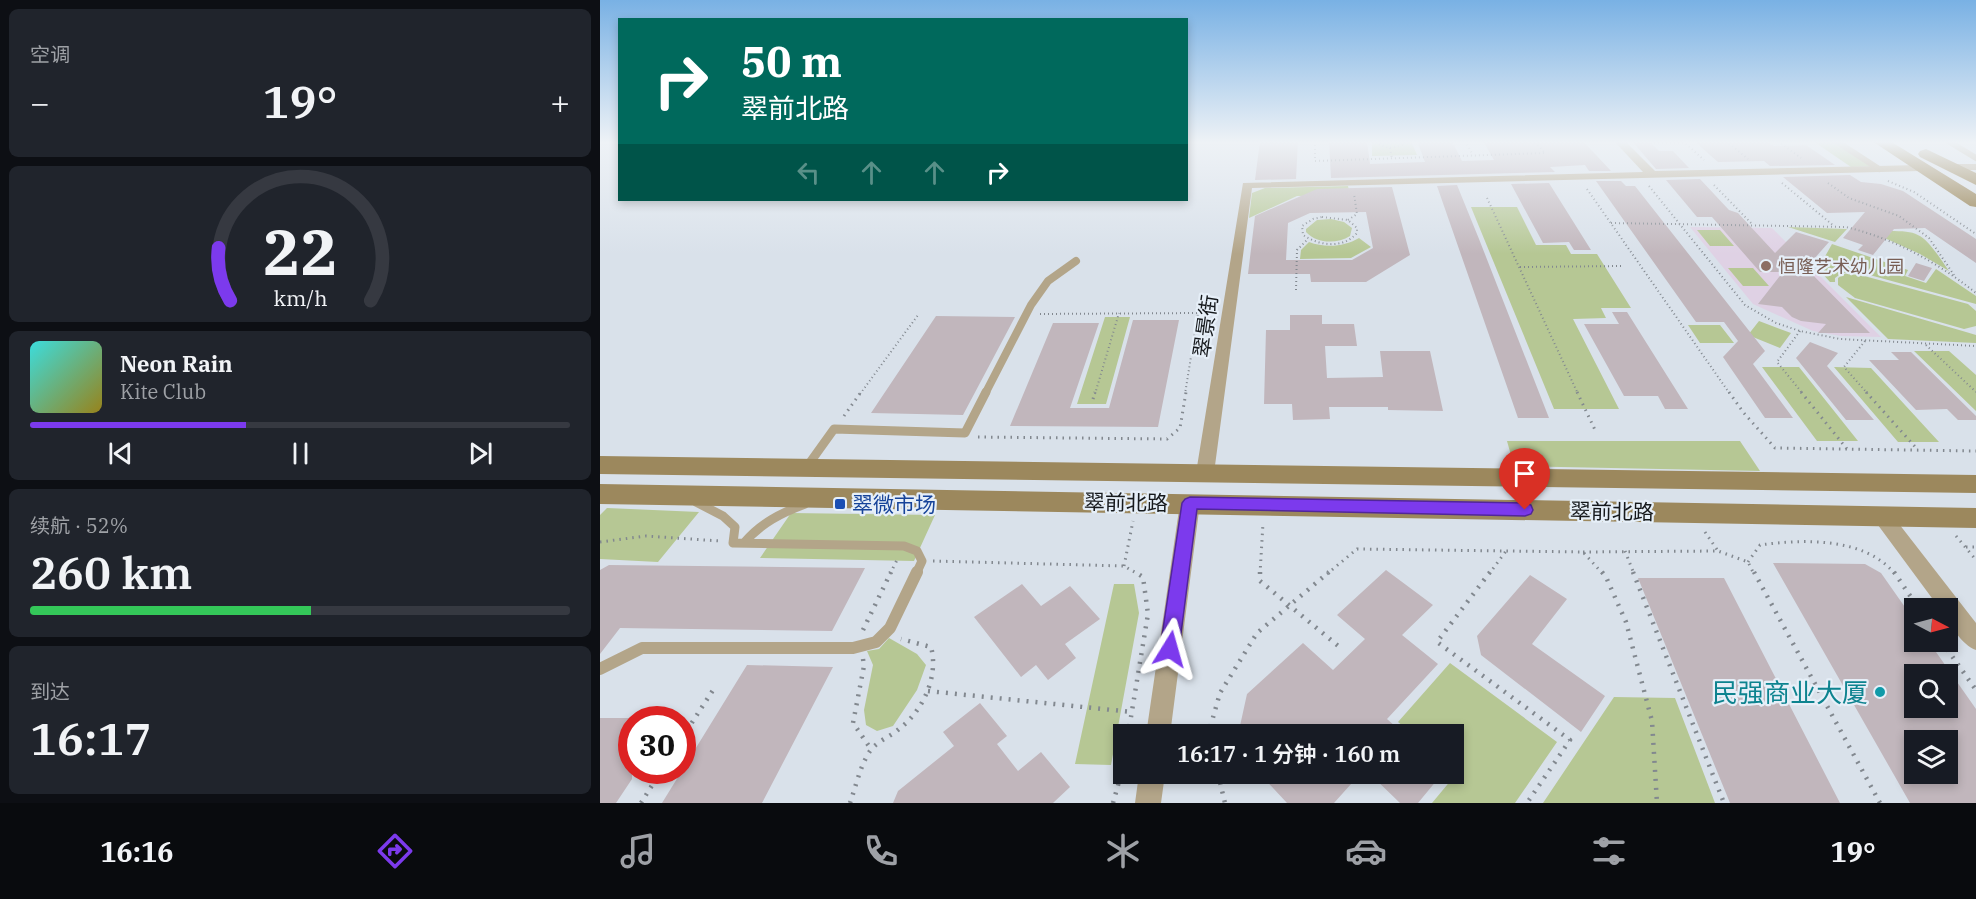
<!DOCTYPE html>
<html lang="zh">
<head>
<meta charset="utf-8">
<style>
  :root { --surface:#171b24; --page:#20242c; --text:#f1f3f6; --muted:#9ea1a6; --line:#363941; --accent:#7c3aed }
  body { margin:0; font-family:"IBM Plex Serif","Noto Sans SC",serif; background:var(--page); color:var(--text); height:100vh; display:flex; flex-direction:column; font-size:22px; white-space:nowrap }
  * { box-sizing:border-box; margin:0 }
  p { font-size:20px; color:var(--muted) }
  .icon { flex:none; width:33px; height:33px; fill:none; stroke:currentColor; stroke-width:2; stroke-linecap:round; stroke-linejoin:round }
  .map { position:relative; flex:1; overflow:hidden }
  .sheet { display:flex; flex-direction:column; gap:9px; padding:9px; background:#0d0f14; width:600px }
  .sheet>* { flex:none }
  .top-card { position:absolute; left:18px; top:18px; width:570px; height:183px; border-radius:0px; box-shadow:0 3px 9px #0003; background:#00695c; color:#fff; overflow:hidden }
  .needle { width:39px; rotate:96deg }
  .tools { position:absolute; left:1304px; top:598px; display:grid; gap:12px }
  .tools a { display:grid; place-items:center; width:54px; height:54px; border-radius:0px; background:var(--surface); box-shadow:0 3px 9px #0003; font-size:30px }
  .speed { position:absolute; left:18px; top:706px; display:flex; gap:12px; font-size:30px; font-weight:700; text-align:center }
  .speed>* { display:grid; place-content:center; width:78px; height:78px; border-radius:50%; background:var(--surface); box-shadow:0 3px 9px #0003; line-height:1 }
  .speed .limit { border:9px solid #d22; background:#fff; color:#111 }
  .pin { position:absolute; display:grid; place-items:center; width:51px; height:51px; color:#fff; margin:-62px -26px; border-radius:50% 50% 50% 0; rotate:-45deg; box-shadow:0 0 6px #0007 }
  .pin .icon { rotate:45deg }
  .me { position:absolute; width:66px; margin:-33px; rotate:8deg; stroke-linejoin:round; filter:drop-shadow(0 0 4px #0008) }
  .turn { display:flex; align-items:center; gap:21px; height:126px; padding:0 24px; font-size:27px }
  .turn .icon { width:78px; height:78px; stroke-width:2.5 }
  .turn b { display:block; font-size:42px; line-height:51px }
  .lanes { display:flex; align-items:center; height:57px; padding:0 24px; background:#0003; justify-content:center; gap:30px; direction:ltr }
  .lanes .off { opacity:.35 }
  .big { font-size:45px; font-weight:600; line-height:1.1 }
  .sheet .widget { flex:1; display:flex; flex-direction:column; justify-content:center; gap:9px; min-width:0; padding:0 21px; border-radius:9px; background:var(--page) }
  .sheet .dial { align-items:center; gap:0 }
  .dial svg { height:156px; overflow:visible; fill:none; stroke:var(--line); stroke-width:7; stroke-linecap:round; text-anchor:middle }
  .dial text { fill:var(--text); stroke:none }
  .song { display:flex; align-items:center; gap:18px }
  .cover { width:72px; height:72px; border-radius:9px; background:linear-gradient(135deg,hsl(180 70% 55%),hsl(50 70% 35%)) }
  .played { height:6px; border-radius:3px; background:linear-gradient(90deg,var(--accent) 40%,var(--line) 40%) }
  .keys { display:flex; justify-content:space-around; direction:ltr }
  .heat { display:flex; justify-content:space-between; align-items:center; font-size:33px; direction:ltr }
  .charge { height:9px; border-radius:4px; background:linear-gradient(90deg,#34c759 52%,var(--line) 0) }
  .trip { position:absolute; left:513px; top:724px; width:351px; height:60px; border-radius:0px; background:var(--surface); box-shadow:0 3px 9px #0003; font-weight:600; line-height:60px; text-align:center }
  .dock { display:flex; height:96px; justify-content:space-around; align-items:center; background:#090b0e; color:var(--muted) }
  .dock .icon { width:42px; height:42px }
  .dock .on { color:var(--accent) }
  .dock b { font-size:27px; color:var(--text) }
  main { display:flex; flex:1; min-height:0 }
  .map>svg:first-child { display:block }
</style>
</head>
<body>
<main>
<section class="sheet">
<div class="widget"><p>空调</p>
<div class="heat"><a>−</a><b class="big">19°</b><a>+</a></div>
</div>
<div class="widget dial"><svg viewBox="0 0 100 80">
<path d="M14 69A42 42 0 1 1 86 69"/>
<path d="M14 69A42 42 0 0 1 8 42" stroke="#7c3aed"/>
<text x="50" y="56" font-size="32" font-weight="700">22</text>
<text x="50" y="72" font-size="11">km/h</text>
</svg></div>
<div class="widget">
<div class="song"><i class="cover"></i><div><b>Neon Rain</b><p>Kite Club</p></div></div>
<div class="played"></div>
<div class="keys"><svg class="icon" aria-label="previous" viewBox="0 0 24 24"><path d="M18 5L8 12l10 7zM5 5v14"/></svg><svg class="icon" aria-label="pause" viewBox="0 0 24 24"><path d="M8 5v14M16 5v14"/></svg><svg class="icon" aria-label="next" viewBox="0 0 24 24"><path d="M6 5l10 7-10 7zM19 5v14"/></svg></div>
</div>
<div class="widget"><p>续航 · 52%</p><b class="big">260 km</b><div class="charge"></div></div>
<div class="widget"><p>到达</p><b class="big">16:17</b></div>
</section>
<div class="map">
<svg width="1376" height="803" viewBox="0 0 1376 803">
  <rect width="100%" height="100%" fill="#d9e1ea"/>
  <path fill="#dfd1e4" d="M 1090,227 L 1172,228 L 1281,337 L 1241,336 L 1213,331 L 1153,304 Z"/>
  <path fill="#b6c794" d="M 772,141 L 811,141 L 817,155 L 772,156 Z
    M 1213,141 L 1233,141 L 1271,166 L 1251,167 Z
    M 748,186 L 750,195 L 697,196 L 649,218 L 652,193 L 665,188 Z
    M 871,207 L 917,207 L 936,245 L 966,245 L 971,254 L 997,254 L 1031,308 L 1001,308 L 1006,318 L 973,319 L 1019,409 L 954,409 Z
    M 731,219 L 744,222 L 752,228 L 750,236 C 737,244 717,244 706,232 L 706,229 L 717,220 Z
    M 1188,227 L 1247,229 L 1235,242 Z
    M 1097,230 L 1120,230 L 1134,246 L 1110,246 Z
    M 1269,231 C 1321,231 1319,227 1349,271 L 1320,254 Z
    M 759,238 L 771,247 L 751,258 L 700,259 L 701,250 L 709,242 C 725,248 744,247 759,238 Z
    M 1232,244 L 1308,270 L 1305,276 L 1326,283 L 1336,269 L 1376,296 L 1376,304 L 1266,274 L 1242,273 L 1235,278 L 1235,282 L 1230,282 L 1218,269 Z
    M 1128,268 L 1153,268 L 1169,286 L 1143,286 Z
    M 1253,273 L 1368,304 L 1376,311 L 1376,326 L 1364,329 L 1255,298 L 1238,285 L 1238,278 L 1244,274 Z
    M 1246,297 L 1366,332 L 1376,335 L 1376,343 L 1288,339 Z
    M 505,317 L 530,317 L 506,404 L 477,404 Z
    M 1159,321 L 1191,333 L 1180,348 L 1148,335 Z
    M 1088,325 L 1120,325 L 1134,343 L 1100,343 Z
    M 1314,351 L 1349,351 L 1376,375 L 1376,411 Z
    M 1162,367 L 1199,367 L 1258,441 L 1217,441 Z
    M 1234,367 L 1271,368 L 1339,442 L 1298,442 Z
    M 907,441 L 1140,441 L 1160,471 L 914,466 Z
    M 7,508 L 99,512 L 58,562 L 0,559 L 0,515 Z
    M 191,513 L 335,515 L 314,561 L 160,558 Z
    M 514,584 L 534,584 L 539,613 L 511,765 L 475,764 Z
    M 289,638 L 317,654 L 326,665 L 317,690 L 293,726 L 277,731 L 266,725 L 264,710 L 273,665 L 267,651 L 279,649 Z
    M 850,663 L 957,742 L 915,803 L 832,803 L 857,773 L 854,769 L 854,735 L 814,735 L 798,722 Z
    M 1014,697 L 1075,698 L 1115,803 L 943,803 Z"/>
  <path fill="#c1b6bc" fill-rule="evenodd" d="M 660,141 L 698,141 L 696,179 L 655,180 Z
    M 729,141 L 767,141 L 770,164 L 825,162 L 817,141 L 852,141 L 862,161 L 894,160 L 883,141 L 983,141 L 1011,171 L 989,171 L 985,165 L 950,167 L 955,172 L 731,178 Z
    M 1032,141 L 1049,141 L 1059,151 L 1073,151 L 1089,168 L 1056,169 Z
    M 1094,141 L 1168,142 L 1174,146 L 1206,145 L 1235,165 L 1170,166 L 1164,161 L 1118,162 Z
    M 1250,175 L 1261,182 L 1281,184 L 1303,191 L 1376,239 L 1376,263 L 1325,228 L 1294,229 L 1273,255 L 1258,250 L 1263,245 L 1243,238 L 1265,212 L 1227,213 L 1183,177 Z
    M 1100,179 L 1129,210 L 1138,213 L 1175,253 L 1196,232 L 1229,242 L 1206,268 L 1270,333 L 1218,333 L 1226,324 L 1201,321 L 1192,317 L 1182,307 L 1158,304 L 1183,272 L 1160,272 L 1112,217 L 1097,217 L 1066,180 Z
    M 996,181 L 1021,181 L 1026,186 L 1035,186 L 1165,351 L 1153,364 L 1193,418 L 1165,418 L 1123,357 L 1138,341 L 1124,322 L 1096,322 Z
    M 949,183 L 991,250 L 974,250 L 969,242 L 943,243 L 911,184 Z
    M 857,185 L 879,239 L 949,418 L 918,418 L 837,186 Z
    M 792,187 L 810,255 L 766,282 L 711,282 L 710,274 L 648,274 L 655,216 L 717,189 ZM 766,212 L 773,248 L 752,260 L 686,260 L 688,223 L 710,213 Z
    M 1316,263 L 1332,268 L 1324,281 L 1308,276 Z
    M 1012,312 L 1027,312 L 1088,409 L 1065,409 L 1058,396 L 1024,396 L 984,324 L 1019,324 Z
    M 690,315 L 722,315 L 722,324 L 754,324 L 757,346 L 725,346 L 727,378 L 783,377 L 780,351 L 830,351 L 843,411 L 788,410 L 788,407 L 729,407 L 730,419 L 693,420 L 692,404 L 664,404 L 666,330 L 690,330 Z
    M 336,316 L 415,317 L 363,415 L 271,413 Z
    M 533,320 L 579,320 L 558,427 L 410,426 L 453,323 L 499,323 L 470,408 L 509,408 Z
    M 1210,342 L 1238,353 L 1227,366 L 1274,420 L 1246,420 L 1196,358 Z
    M 1291,352 L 1311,352 L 1376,416 L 1376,420 L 1358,420 L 1347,409 L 1316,410 L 1269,360 L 1299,360 Z
    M 1173,563 L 1265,564 L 1281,573 L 1314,620 L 1314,642 L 1329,642 L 1376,709 L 1376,803 L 1310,803 ZM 1314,675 L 1347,675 L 1347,708 L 1314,708 ZM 1314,741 L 1347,741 L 1347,774 L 1314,774 Z
    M 9,565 L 265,568 L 232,631 L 20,628 L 0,654 L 0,570 Z
    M 786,570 L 833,605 L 802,635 L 838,664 L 787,719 L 805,735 L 638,735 L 647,694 L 703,643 L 733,670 L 765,639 L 737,615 Z
    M 930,575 L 967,599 L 932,644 L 1005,696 L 981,732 L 881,655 L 877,636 Z
    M 1038,578 L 1124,578 L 1240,803 L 1130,803 Z
    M 422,584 L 441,606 L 470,586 L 500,619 L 465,644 L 476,658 L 448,680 L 436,665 L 421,677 L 374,617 Z
    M 147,665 L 233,667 L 162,803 L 62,803 Z
    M 380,703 L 407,736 L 397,744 L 418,771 L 441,752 L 470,787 L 453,803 L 293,803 L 298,791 L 354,746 L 343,732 Z
    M 0,718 L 32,718 L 32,779 L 16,803 L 0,803 Z
    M 660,774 L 760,774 L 734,803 L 687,803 Z
    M 770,774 L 842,774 L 818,803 L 800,803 Z"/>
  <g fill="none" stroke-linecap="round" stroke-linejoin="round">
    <path stroke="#82888f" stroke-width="2" stroke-dasharray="1 3" stroke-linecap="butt" d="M 715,141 L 715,161 L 945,153 L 934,141
      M 776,141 C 784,149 792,149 802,145 L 804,141
      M 865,141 L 873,155
      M 1083,141 L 1104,160
      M 1126,141 L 1148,159
      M 1178,141 L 1201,158
      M 1054,143 L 1083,143
      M 790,148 L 792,159
      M 1288,181 L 1314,192 L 1376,234
      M 1182,183 L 1234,226
      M 1228,183 L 1249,198 L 1299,216 L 1329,238 L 1354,275
      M 1114,185 L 1153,225
      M 1049,186 L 1145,305 L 1176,323 L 1200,331 L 1240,339 L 1376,346
      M 987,189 L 1130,394
      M 887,198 L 978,394
      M 722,217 L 748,220 L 757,228 L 757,233 C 743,249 720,246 703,235 L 702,226 L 713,219 Z
      M 748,220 L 757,214 L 754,194
      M 1011,223 L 1246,227 C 1295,239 1337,262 1376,293
      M 920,267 L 1024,266
      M 696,290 L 697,250 L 708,239
      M 440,314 L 598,313 L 585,394
      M 1200,331 L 1177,362 L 1203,394
      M 1265,341 L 1244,367 L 1268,394
      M 1326,345 L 1376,392
      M 260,394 L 318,315
      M 495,394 L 519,313"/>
    <path stroke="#82888f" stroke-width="3" stroke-dasharray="1.5 5" stroke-linecap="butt" d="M 977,392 L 996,432
      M 1129,392 L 1143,412 L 1175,448 L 1376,451
      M 1201,392 L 1247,449
      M 1266,392 L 1318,450
      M 493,399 L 495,392
      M 244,416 L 261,392
      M 378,437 L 567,439 L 580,428 L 586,392
      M 1105,532 L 1118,551
      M 1356,536 L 1376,560
      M 0,542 L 46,536 L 120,541
      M 1366,547 L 1376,547
      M 1025,551 L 1034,574
      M 983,552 L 1118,551 L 1148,562 L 1154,574
      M 333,561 L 524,566 L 538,574
      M 1148,562 L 1160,545 C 1203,539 1265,537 1295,574
      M 524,566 L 533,521
      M 290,574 L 298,558
      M 660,574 L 663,523
      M 727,574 L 757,549 L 983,552 L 1003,574
      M 889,574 L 906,551"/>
    <path stroke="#82888f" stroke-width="4.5" stroke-dasharray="2 7" stroke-linecap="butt" d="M 660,572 L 660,581 L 743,650
      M 890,572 L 837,642 L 970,740 L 927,803
      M 1002,572 L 1006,577 L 1026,622 L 1052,721 L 1057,803
      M 1033,572 L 1124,803
      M 1154,572 L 1280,803
      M 1294,572 L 1319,609
      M 263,630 L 291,572
      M 1342,642 L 1376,690
      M 263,659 L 264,666 L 253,723 L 271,749
      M 328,691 L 532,712
      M 528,735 L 548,614 L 543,577 L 535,572
      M 608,735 L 620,693 L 657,633 L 729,572
      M 82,738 L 115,687
      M 618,774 L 625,803
      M 41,803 L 61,771
      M 250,803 C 256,786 260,766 270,751 C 277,741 290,737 299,729 C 323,711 339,676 331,647 L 301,639
      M 513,803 L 524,764"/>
    <path stroke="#b3a589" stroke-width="6" d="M 1236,141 L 1279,169
      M 1348,141 L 1376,158"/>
    <path stroke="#b3a589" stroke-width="8" d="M 385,394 L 431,305 L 448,281 L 476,261"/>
    <path stroke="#b3a589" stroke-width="9" d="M 206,468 L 234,429 L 365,433 L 386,392
      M 96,502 L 123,516 L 135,527 L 133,543 L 304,546 L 317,551 L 322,561 L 316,574
      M 144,543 C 161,523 181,513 205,504"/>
    <path stroke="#b3a589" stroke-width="12" d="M 0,669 L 42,648 L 253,648 L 276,642 L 290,628 L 317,572"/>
    <path fill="#b3a589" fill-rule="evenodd" d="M 1014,141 L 1025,141 L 1055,171 L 1320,165 L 1325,168 L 1320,171 L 652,188 L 614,473 L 611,478 L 605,480 L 599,478 L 596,473 L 643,183 L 1043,172 Z
      M 1376,164 L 1376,170 L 1352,170 L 1347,167 L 1352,164 Z
      M 590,496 L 597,498 L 600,503 L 570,735 L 546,735 L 580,503 L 583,498 Z
      M 1282,509 L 1289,511 L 1376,623 L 1376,650 C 1362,645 1347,624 1347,609 L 1340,609 L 1275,521 L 1272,516 L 1275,511 Z
      M 539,774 L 565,774 L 561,803 L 535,803 Z"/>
    <path fill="#9c885d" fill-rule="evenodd" d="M 0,456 L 1376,475 L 1376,493 L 0,474 Z
      M 0,484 L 1376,508 L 1376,528 L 0,504 Z"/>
    <path fill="#8b723b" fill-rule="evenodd" d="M 1272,141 L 1290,141 L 1376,194 L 1376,207 L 1370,206 Z
      M 1326,149 L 1376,173 L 1376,185 L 1320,157 L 1318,154 L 1320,151 Z"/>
  </g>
  <linearGradient id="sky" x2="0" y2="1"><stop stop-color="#79b1e4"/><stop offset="0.56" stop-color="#eef2f6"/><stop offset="1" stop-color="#eef2f6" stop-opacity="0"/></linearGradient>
  <rect width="1376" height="254" fill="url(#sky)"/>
  <path fill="#7c3aed" stroke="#51269a" stroke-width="1.5" d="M 590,497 L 925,503 L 931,505 L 933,510 L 931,514 L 925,516 L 597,509 L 579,649 L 576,655 L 570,658 L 563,655 L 560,649 L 582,503 L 585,499 Z"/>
  <circle fill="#8d6e63" stroke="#e6eff8" stroke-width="2" cx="1166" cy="266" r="6"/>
  <rect fill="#1a4fb4" stroke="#e6eff8" stroke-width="2" x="234" y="498" width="12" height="12" rx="3"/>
  <circle fill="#0f9aa8" stroke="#e6eff8" stroke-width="2" cx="1280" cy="692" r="6"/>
  <g text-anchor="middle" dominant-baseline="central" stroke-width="4.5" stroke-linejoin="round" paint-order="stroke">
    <g font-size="18" fill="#785e54" stroke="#e6eff8" text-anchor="start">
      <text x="1178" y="266">恒隆艺术幼儿园</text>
    </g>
    <g font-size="21" fill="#16191c" stroke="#e6eff8">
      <text transform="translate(605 326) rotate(-82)">翠景街</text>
      <text transform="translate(526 502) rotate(1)">翠前北路</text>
      <text transform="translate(1012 511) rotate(1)">翠前北路</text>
    </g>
    <g font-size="21" fill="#164399" stroke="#e6eff8" text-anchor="start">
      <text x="252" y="504">翠微市场</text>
    </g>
    <g font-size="26" fill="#0d838f" stroke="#e6eff8" text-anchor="end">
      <text x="1268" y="692">民强商业大厦</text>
    </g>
  </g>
</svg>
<div class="tools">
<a><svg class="needle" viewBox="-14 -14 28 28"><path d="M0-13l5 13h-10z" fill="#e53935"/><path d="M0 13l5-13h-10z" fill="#9ea1a6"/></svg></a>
<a><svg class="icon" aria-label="search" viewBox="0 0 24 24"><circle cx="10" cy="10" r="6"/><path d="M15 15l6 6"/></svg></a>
<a><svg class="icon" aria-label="layers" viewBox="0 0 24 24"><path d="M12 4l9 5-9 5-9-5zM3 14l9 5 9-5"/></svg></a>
</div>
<div class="speed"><div class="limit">30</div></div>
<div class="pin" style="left:925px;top:510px;background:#d93025"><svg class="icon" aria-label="arrive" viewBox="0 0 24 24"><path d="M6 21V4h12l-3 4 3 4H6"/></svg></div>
<svg class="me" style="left:570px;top:649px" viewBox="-20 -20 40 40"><path d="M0-17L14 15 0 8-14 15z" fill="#7c3aed" stroke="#fff" stroke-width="4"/></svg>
<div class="trip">16:17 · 1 分钟 · 160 m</div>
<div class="top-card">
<div class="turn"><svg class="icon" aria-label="right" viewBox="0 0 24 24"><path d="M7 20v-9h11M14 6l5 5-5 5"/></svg><div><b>50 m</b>翠前北路</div></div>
<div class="lanes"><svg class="icon off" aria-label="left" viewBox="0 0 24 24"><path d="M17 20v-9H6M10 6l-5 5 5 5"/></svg><svg class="icon off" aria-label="ahead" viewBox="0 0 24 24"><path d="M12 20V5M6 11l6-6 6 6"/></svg><svg class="icon off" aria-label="ahead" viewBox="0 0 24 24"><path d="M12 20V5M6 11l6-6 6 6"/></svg><svg class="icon" aria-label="right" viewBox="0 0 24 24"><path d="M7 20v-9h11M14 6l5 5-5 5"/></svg></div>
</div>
</div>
</main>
<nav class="dock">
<b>16:16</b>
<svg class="icon on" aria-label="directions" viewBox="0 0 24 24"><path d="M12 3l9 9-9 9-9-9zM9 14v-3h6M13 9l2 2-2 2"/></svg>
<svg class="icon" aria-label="music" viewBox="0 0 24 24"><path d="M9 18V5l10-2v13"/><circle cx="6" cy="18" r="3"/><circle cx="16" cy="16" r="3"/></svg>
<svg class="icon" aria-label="phone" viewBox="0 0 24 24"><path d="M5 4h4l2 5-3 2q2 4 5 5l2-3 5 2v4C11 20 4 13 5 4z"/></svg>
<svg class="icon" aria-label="climate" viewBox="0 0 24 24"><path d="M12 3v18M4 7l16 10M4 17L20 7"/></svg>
<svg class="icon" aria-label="car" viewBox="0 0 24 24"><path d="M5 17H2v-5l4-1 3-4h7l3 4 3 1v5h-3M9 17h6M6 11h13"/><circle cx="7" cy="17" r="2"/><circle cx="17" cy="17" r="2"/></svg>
<svg class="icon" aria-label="filters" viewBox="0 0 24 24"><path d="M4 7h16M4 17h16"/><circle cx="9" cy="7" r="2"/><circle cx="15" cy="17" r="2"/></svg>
<b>19°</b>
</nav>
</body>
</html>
